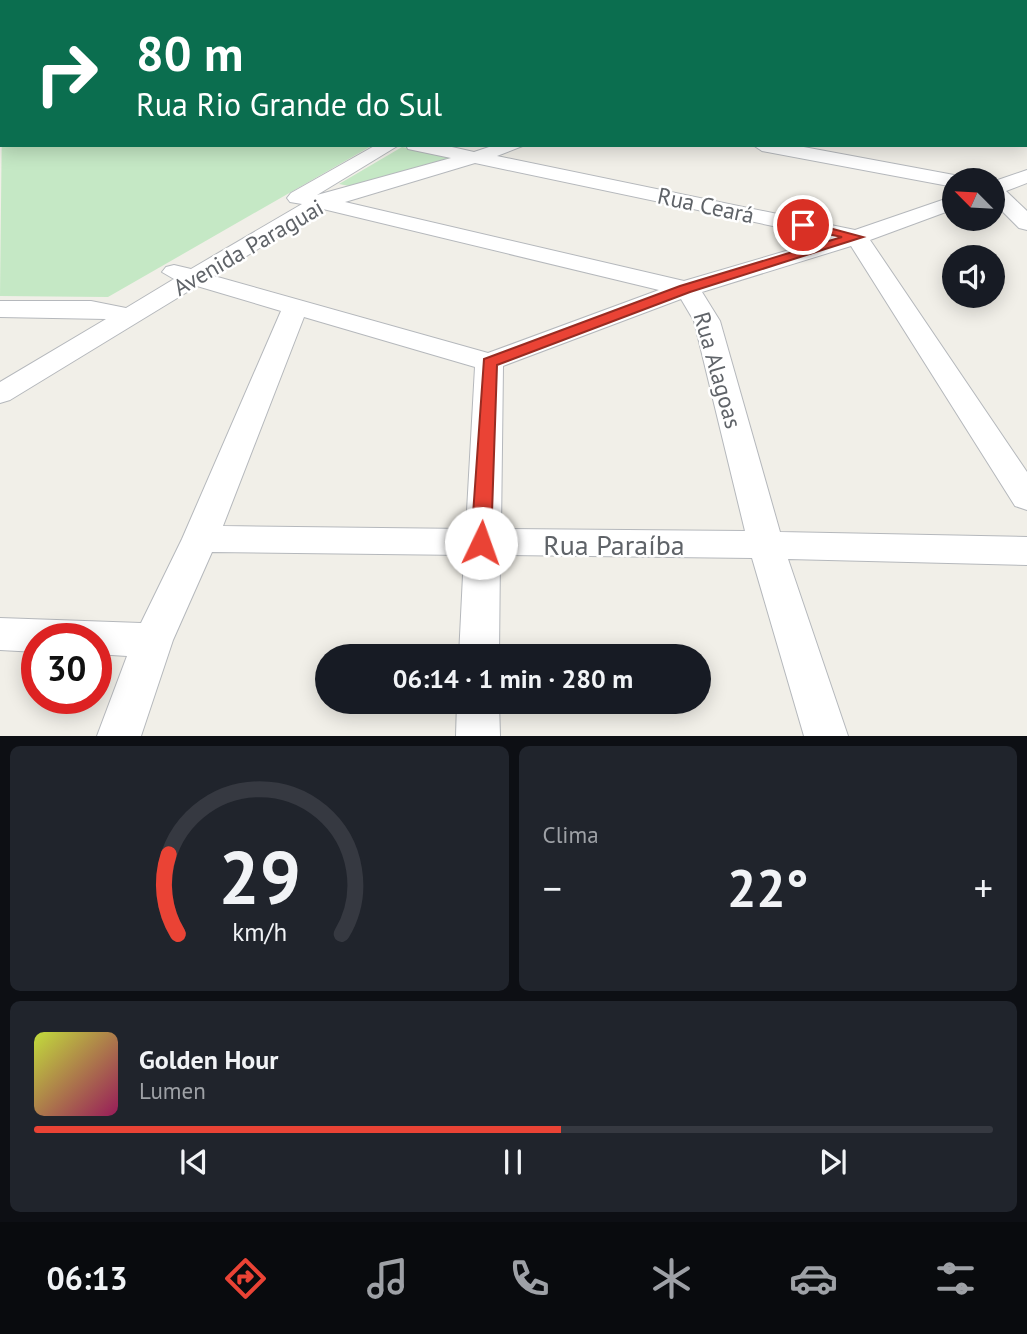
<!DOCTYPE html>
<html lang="pt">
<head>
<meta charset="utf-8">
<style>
  :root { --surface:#171b24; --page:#20242c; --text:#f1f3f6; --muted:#9ea1a6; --line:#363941; --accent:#ea4335 }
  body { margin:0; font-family:"PT Sans",sans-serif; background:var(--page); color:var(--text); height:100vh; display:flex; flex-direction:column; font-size:26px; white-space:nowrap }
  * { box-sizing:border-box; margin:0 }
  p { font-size:23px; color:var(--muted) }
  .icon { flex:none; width:38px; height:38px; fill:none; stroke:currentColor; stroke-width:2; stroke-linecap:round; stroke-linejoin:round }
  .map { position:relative; height:736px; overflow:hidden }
  .sheet { display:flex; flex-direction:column; gap:10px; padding:10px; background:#0d0f14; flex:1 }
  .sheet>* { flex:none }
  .top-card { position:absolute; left:0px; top:0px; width:1027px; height:147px; box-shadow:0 4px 18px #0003; background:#0b6e4f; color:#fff; overflow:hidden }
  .needle { width:46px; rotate:294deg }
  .buttons { position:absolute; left:942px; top:168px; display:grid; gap:14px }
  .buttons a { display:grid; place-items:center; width:63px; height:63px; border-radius:50%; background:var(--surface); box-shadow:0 4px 18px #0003; font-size:35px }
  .speed { position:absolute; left:21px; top:623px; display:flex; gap:14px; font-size:35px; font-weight:700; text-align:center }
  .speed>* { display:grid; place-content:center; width:91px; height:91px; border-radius:50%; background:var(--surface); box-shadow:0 4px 18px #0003; line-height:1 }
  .speed .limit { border:10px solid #d22; background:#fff; color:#111 }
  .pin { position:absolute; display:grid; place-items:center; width:60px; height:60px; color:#fff; margin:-30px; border:4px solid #fff; border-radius:50%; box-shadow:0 2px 7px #0007 }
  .me { position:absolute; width:77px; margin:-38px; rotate:3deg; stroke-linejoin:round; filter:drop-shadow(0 0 5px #0008) }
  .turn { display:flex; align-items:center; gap:24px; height:147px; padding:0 21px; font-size:32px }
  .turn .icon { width:91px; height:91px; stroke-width:2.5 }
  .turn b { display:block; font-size:49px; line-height:60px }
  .big { font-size:52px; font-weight:800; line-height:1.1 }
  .sheet .tile { flex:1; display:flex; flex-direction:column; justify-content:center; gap:10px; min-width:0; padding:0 24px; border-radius:10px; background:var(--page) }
  .sheet .dial { align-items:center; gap:0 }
  .dial svg { height:182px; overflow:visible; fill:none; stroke:var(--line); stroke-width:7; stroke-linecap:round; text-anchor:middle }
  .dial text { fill:var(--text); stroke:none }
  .song { display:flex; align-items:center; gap:21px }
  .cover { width:84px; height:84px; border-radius:10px; background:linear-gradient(135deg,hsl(70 70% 55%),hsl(330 70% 35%)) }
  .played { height:7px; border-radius:4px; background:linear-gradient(90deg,var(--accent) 55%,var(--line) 55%) }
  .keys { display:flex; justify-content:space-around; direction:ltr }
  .heat { display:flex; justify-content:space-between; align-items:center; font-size:38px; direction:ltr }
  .sheet .tiles { flex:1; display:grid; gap:10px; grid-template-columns:1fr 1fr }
  .tile:last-child { grid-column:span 2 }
  .trip { position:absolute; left:315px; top:644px; width:396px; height:70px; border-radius:35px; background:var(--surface); box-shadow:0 4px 18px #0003; font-weight:800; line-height:70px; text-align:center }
  .tab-bar { display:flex; height:112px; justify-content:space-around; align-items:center; background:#090b0e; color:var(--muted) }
  .tab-bar .icon { width:49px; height:49px }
  .tab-bar .active { color:var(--accent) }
  .tab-bar b { font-size:32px; color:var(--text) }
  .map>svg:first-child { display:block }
</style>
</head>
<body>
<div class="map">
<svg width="1027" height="736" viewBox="0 0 1027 736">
  <rect width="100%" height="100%" fill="#f1efe8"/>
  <path fill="#c5e8c5" d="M 2,116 L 2,145 L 373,145 L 108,297 L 0,296 Z
    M 402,147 L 453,158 L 349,186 L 339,184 Z"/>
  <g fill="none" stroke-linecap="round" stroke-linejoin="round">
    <defs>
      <path id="minor" d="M 93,0 L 105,0 L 106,2 L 94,2 Z
        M 226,0 L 239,0 L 225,2 Z
        M 554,0 L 567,0 L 568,2 L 555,2 Z
        M 578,0 L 623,0 L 577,2 Z
        M 633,0 L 646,0 L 632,2 Z
        M 890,0 L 905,0 L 906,2 L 891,2 Z
        M 0,20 L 2,20 L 2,28 L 0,28 Z
        M 0,47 L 2,47 L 0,56 Z
        M 1026,48 L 1027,48 L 1027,57 L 1026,57 Z
        M 0,105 L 2,105 L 0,116 Z
        M 1026,131 L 1027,131 L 1027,141 L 1026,141 Z
        M 376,145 L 399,145 L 317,195 L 451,158 L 408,149 L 406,145 L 443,145 L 474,152 L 495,145 L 525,145 L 497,156 L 855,230 L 954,196 L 954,209 L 870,240 L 1027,472 L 1027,510 L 1015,506 L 851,246 L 702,292 L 720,321 L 780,532 L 1027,537 L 1027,565 L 788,559 L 848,736 L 804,736 L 752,558 L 500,555 L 499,656 L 459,656 L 464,555 L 212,552 L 173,640 L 141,736 L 97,736 L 127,656 L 96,654 L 96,639 L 37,639 L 37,652 L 0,650 L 0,618 L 141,623 L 182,539 L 281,311 L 197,286 L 10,400 L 0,403 L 0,382 L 106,319 L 0,317 L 0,301 L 91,301 L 126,308 L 174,279 L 162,272 L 166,267 L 174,265 L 191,269 L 302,204 L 290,202 L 287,198 L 291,193 ZM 475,163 L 830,238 L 684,281 L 345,202 ZM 323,209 L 659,290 L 488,353 L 214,276 ZM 681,299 L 694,321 L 745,531 L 501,529 L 503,366 ZM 304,317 L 475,367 L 466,529 L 223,526 Z
        M 753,145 L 793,145 L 954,175 L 963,180 L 954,180 L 954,187 L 762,151 Z
        M 1027,170 L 1027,183 L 1006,191 L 1027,211 L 1027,230 L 1019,228 L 992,201 L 992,182 Z
        M 457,702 L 499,702 L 500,736 L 456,736 Z"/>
      <path id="major" d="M 797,0 L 813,0 L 814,2 L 799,2 Z
        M 1026,103 L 1027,103 L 1027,115 L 1026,115 Z"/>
    </defs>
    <use href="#minor" stroke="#b5b8bc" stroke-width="2"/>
    <use href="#major" stroke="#f2c960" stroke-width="2"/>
    <use href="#minor" fill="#fff" fill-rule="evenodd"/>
    <use href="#major" fill="#fff2af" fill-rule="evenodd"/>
  </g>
  <path fill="#ea4335" stroke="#982c22" stroke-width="2" d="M 803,221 L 863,237 L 690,292 L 497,365 L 491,543 L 488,549 L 474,549 L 471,543 L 484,359 L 680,286 L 842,237 L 798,228 L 797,225 Z"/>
  <g text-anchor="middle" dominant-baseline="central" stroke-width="5" stroke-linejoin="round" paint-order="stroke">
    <g font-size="23" fill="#5f6368" stroke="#fff">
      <text transform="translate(706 205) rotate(12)">Rua Ceará</text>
      <text transform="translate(248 247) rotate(-30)">Avenida Paraguai</text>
      <text transform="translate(718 370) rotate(74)">Rua Alagoas</text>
    </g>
    <g font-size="28" fill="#5f6368" stroke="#fff">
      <text x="614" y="544">Rua Paraíba</text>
    </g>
  </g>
</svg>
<div class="buttons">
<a><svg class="needle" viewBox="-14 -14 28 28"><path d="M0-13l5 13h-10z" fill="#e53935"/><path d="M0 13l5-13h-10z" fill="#9ea1a6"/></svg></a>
<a><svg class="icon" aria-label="sound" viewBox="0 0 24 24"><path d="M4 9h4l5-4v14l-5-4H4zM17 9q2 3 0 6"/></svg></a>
</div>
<div class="speed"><div class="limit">30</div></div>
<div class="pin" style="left:803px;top:225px;background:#d93025"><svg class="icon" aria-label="arrive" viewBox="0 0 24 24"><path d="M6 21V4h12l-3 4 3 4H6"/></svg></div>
<svg class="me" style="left:481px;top:543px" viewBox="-20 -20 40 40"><circle r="19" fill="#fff"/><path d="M0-13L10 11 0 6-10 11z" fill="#ea4335"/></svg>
<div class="trip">06:14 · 1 min · 280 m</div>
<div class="top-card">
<div class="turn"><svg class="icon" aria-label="right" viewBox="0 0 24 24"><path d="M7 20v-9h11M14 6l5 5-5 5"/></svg><div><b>80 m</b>Rua Rio Grande do Sul</div></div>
</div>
</div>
<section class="sheet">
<div class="tiles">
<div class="tile dial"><svg viewBox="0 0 100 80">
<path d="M14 69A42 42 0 1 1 86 69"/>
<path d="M14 69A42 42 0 0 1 10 34" stroke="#ea4335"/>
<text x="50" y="56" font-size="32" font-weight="700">29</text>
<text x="50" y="72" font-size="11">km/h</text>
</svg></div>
<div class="tile"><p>Clima</p>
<div class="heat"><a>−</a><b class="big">22°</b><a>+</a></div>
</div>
<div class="tile">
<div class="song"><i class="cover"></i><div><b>Golden Hour</b><p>Lumen</p></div></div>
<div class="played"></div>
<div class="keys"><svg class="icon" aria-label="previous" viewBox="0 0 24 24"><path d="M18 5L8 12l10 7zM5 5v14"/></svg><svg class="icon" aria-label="pause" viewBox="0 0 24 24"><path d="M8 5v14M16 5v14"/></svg><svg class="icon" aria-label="next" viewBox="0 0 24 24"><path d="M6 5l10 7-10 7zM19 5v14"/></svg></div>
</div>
</div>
</section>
<nav class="tab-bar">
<b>06:13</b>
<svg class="icon active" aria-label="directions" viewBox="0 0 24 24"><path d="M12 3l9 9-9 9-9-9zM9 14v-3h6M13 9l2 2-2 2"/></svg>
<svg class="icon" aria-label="music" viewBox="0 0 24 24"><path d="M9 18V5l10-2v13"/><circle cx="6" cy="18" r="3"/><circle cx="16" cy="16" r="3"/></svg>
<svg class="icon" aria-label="phone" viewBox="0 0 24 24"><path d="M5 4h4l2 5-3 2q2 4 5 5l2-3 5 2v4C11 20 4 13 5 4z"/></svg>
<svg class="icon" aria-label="climate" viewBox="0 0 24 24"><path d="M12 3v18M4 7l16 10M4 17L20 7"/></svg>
<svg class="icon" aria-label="car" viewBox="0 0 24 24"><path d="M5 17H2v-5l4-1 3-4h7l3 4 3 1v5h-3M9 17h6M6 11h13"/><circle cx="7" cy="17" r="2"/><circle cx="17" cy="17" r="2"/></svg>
<svg class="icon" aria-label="filters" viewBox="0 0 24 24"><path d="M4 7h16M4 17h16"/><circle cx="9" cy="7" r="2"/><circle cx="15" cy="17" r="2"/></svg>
</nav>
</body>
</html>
